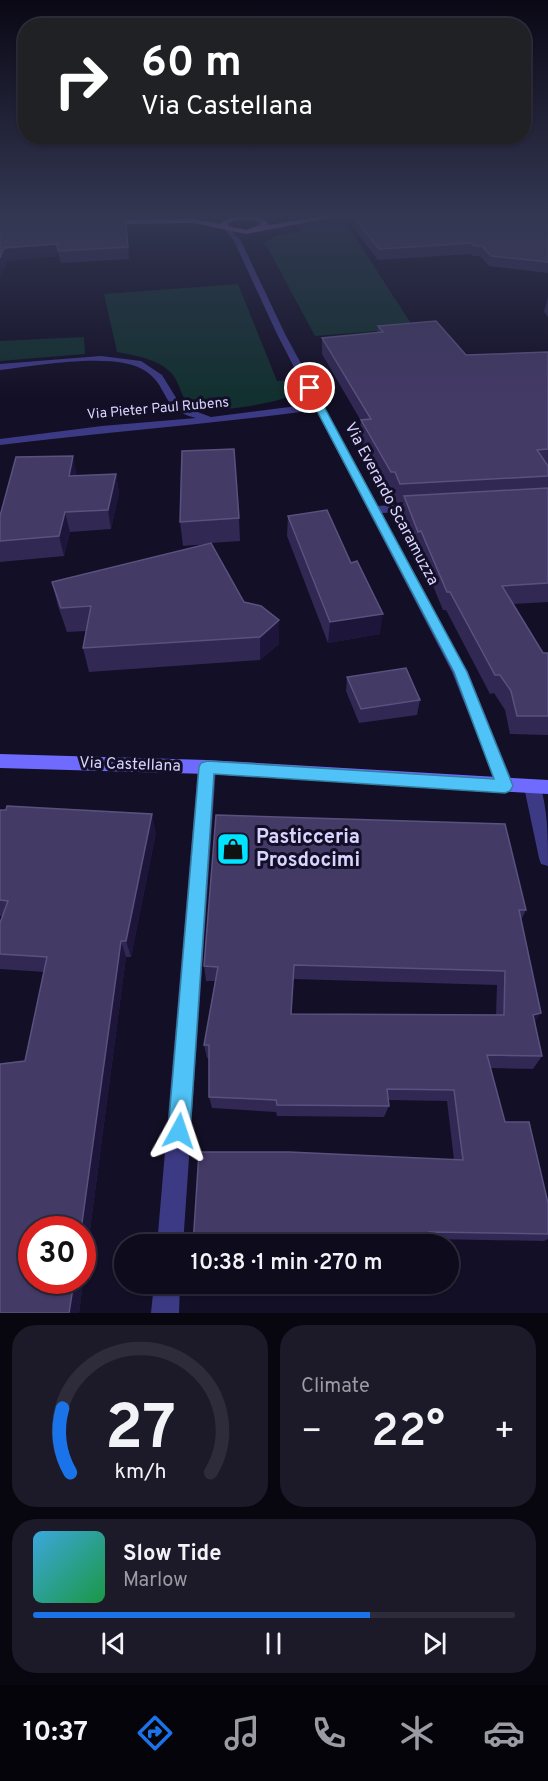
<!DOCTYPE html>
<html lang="en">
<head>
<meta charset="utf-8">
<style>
  :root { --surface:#0e0b1c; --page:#1c1929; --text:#f1f3f6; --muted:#9b9ba3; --line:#2e2b3b; --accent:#1a73e8 }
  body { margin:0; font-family:Overpass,sans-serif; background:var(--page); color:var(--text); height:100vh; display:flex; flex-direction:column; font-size:22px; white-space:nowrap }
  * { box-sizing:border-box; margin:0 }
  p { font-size:20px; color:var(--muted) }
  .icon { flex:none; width:33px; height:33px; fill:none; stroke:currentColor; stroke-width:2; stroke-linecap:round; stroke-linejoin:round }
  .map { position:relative; height:1313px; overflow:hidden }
  .sheet { display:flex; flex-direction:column; gap:12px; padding:12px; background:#08060f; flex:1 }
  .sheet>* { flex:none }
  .hud { position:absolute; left:18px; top:18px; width:513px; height:126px; border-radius:24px; box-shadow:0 2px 4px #0004,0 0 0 2px var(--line); background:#202124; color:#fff; overflow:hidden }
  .speed { position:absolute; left:18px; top:1216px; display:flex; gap:12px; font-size:30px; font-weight:700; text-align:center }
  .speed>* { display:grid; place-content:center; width:78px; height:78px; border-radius:50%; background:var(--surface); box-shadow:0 2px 4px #0004,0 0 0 2px var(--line); line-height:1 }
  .speed .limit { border:9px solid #d22; background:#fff; color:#111 }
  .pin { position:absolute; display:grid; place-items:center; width:51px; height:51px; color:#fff; margin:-26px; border:3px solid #fff; border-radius:50%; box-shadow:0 2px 6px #0007 }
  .me { position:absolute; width:66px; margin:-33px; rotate:5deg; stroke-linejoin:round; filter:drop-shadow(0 0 4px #0008) }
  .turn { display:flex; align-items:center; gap:21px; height:126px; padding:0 24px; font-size:27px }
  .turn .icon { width:78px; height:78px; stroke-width:2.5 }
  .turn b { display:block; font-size:42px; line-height:51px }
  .big { font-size:45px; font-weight:600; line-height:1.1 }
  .sheet .card { flex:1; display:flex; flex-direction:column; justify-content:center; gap:9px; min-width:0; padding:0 21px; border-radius:24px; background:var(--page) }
  .sheet .dial { align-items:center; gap:0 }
  .dial svg { height:156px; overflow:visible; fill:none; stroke:var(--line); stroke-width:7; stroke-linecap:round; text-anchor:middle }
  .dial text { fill:var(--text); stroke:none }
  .song { display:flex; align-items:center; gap:18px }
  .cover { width:72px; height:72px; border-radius:9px; background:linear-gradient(135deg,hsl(200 70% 55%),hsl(140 70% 35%)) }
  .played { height:6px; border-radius:3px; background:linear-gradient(90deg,var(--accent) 70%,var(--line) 70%) }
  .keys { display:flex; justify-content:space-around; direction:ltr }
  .heat { display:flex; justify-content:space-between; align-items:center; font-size:33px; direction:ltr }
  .sheet .tiles { flex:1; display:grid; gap:12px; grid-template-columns:1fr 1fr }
  .card:last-child { grid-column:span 2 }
  .trip { position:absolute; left:114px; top:1234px; width:345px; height:60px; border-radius:30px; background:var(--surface); box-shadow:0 2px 4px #0004,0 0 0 2px var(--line); font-weight:600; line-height:60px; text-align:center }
  .tab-bar { display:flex; height:96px; justify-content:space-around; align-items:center; background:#06040b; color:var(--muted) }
  .tab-bar .icon { width:42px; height:42px }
  .tab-bar .active { color:var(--accent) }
  .tab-bar b { font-size:27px; color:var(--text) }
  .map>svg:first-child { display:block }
</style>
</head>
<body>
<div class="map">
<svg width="548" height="1313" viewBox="0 0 548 1313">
  <rect width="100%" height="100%" fill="#130f26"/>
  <path fill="#12302f" d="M 342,217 L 414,328 L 315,336 L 265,243 L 275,236 L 301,231 L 295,224 Z
    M 238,284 L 277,381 L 288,380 L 290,388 L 287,397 C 272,404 210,414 195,407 C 181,400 182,390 175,378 C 163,359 136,356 117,352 L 104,294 Z
    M 84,337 L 85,354 L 0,361 L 0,341 Z"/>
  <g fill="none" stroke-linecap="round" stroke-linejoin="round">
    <path fill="#3d3a85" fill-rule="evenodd" d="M 228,227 L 241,241 L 285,334 L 378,506 L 421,503 L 427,507 L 421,511 L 382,513 L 468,672 L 514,786 L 511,791 L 505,793 L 499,791 L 452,672 L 316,410 C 211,424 105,432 0,445 L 0,439 L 102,426 L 196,418 C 160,409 170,389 147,372 C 119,350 35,366 0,370 L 0,364 L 101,356 L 141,361 L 162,375 L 178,401 L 184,407 L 211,417 L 313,404 L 277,334 L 234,241 L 225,229 Z
      M 207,760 L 213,762 L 216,767 L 183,1245 L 157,1245 L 198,767 L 201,762 Z
      M 533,780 L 539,782 C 548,807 548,839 548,866 L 541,864 L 539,858 L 524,787 L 527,782 Z
      M 154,1284 L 180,1284 L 179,1313 L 151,1313 Z"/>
    <path fill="#6f6bff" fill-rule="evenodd" d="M 0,754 L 207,760 L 548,780 L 548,794 L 207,774 L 0,768 Z"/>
    <path fill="#c25bff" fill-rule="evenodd" d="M 328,215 L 345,215 L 246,234 L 194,223 L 105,224 L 102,222 L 105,220 L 194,219 L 221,224 L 223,221 C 237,215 260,211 269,225 ZM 237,220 L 255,220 L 262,224 L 246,230 L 228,226 L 228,223 Z"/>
  </g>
  <path fill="#312854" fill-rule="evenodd" d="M 0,215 L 126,215 L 129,259 L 61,263 L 59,256 L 7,261 L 0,278 Z
    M 346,215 L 548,215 L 548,273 L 489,266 L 480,256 L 472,256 L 471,254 L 378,260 L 346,218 Z
    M 548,297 L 548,317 L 544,312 Z
    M 378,326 L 466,355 L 548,352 L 548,602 L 513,604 L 543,653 L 548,653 L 548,735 L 510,734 L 505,710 L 494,693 L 490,694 L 446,610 L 443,610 L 418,550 L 415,550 L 401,514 L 403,502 L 397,503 L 392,490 L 389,490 L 359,437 L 361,421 L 322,354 L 322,338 L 377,333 Z
    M 116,474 L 119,493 L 111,529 L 70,532 L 64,556 L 0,562 L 0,516 Z
    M 288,516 L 351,563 L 380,634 L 328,643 L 287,536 Z
    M 239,518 L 240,541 L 211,543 L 244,602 L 279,620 L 279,644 L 260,660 L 89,672 L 83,648 L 86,631 L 67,632 L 58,606 L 52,582 L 210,544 L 183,546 L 180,522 Z
    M 347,677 L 420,700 L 417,715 L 359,723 L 346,691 Z
    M 0,810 L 156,832 L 131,957 L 126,957 L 79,1313 L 0,1313 L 25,1061 L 44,972 L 0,969 L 0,923 L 2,916 L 0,916 Z
    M 216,815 L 526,910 L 521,920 L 541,1013 L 535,1021 L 542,1056 L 533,1069 L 490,1068 L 505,1122 L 548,1203 L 548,1239 L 544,1241 L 430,1239 L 193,1245 L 454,1160 L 447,1101 L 388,1100 L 389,1106 L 384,1117 L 277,1116 L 276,1112 L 212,1108 L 209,1097 L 209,1058 L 207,1058 L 204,1045 L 215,981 L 206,981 L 204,966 ZM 293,979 L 497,985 L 496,1015 L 291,1014 Z
    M 190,1284 L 436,1284 L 436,1288 L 429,1293 L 297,1285 L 296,1290 L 194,1288 Z"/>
  <path fill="#1d163a" d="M 57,244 L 59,256 L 7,261 L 0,278 L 0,258 L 4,248 Z
    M 73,456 L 77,475 L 69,476 Z
    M 116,474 L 119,493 L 111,529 L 108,510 Z
    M 65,512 L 70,532 L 64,556 L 59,536 Z
    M 383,614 L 380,634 L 328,643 L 330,622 Z
    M 279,620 L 279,644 L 260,660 L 260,637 Z
    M 152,814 L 156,832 L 131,957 L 126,941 Z
    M 121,941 L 126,957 L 79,1313 L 69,1313 L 74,1281 L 82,1281 L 82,1230 L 81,1230 Z
    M 541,1013 L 531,1026 L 533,1015 Z"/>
  <path fill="#433a66" stroke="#5a527e" stroke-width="1.5" fill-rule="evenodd" d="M 125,215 L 128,247 L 58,251 L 57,244 L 4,248 L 0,258 L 0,216 Z
    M 352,215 L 548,215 L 548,262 L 491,256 L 482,246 L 474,246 L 472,243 L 379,249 Z
    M 436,321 L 466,355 L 548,352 L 548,449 L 537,450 L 548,466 L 548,476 L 400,484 L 395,472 L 391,472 L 361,420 L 371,419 L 322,338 L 383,332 L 378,326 Z
    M 234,449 L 239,518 L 180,522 L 182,451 Z
    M 73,456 L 69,476 L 116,474 L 108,510 L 65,512 L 59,536 L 0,541 L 0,516 L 16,457 Z
    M 548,488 L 548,583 L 502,586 L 543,653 L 548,653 L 548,716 L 517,716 L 511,691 L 500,675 L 495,675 L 450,592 L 447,592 L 421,531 L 418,532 L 404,496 Z
    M 327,510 L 351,563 L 357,561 L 383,614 L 330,622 L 288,516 Z
    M 211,543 L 244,602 L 261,606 L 279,620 L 260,637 L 83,648 L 91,606 L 61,608 L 52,582 Z
    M 406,668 L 420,700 L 361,709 L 347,677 Z
    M 7,806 L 152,814 L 126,941 L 121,941 L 81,1230 L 32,1230 L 32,1281 L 74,1281 L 69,1313 L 0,1313 L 0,1064 L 25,1061 L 47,957 L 0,954 L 0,923 L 8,901 L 0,900 L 0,810 L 6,810 Z
    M 216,815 L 505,824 L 526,910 L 519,910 L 541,1013 L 533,1015 L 542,1056 L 487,1055 L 505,1122 L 529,1122 L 548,1203 L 548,1234 L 429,1232 L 431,1245 L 193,1245 L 199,1152 L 289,1152 L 463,1160 L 454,1090 L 387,1089 L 389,1106 L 277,1105 L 276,1100 L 209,1097 L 209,1045 L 204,1045 L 218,967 L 204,966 ZM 294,965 L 505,971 L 504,1015 L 291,1014 Z
    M 244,1284 L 297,1284 L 297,1285 Z
    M 370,1284 L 436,1284 L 436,1288 Z"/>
  <linearGradient id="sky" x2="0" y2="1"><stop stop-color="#0a0815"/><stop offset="0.54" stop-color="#333752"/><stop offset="1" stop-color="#333752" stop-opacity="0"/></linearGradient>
  <rect width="548" height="399" fill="url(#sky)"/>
  <path fill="#4fc3f7" stroke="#337fa1" stroke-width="1.5" d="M 310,385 L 314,388 L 467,672 L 513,786 L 510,791 L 505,793 L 214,774 L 190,1131 L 186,1139 L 179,1142 L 171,1139 L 168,1131 L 199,767 L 201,763 L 207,761 L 494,779 L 454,672 L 305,388 Z"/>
  <defs>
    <symbol id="shop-square" viewBox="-11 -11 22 22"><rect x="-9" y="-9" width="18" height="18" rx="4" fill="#00e5ff" stroke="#130f26"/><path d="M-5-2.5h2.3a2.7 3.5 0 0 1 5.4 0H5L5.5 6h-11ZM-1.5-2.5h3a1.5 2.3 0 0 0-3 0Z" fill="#111"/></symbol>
  </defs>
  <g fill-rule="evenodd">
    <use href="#shop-square" x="214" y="830" width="38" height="38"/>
  </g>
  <g text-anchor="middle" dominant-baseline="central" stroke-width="6" stroke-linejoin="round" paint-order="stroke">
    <g font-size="14" fill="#d9d4ff" stroke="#130f26">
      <text transform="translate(158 409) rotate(-5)">Via Pieter Paul Rubens</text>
    </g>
    <g font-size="16" fill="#d9d4ff" stroke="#130f26">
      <text transform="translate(391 504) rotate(62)">Via Everardo Scaramuzza</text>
      <text transform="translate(130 765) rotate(2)">Via Castellana</text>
    </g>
    <g font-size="20" font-weight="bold" fill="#d9d4ff" stroke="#130f26" text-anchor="start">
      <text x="256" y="838">Pasticceria<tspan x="256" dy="23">Prosdocimi</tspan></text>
    </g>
  </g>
</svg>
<div class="speed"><div class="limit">30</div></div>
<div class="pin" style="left:310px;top:388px;background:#d93025"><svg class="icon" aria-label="arrive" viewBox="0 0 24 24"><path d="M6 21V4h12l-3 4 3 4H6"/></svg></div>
<svg class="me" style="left:179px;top:1131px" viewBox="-20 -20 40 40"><path d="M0-17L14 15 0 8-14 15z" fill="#4fc3f7" stroke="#fff" stroke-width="4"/></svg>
<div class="trip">10:38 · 1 min · 270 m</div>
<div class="hud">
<div class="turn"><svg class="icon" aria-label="right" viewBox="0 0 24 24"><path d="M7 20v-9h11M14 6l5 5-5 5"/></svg><div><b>60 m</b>Via Castellana</div></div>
</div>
</div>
<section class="sheet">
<div class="tiles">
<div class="card dial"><svg viewBox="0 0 100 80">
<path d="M14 69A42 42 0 1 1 86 69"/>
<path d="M14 69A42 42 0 0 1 10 36" stroke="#1a73e8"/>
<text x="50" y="56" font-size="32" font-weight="700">27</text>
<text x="50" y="72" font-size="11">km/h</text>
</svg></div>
<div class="card"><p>Climate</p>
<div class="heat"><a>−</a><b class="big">22°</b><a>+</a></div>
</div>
<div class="card">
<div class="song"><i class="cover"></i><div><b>Slow Tide</b><p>Marlow</p></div></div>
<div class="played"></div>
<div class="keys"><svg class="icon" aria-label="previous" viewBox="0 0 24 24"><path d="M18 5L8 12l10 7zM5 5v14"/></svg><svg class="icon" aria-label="pause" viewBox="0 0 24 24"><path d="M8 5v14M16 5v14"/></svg><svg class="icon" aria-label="next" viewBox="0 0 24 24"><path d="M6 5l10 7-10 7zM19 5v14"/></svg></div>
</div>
</div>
</section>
<nav class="tab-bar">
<b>10:37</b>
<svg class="icon active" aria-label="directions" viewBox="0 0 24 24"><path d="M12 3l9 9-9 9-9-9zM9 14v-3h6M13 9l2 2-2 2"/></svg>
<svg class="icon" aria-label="music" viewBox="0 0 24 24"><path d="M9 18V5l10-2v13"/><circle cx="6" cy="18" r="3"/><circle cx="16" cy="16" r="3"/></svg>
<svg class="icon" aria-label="phone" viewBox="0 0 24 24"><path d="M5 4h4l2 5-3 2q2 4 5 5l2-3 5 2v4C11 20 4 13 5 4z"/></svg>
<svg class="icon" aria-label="climate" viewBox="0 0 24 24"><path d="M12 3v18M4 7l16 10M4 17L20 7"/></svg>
<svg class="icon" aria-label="car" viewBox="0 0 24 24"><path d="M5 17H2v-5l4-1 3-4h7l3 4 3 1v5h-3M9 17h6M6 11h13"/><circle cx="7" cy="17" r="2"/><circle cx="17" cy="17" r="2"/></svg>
</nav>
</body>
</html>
